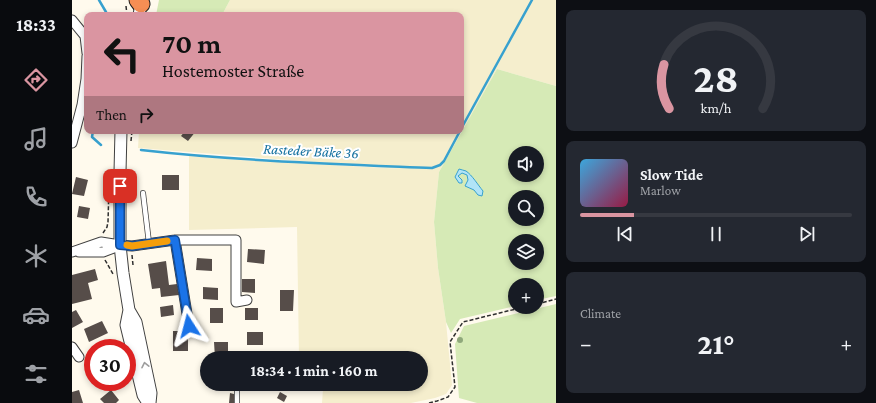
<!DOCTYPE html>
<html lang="en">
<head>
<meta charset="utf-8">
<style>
  :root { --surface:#171b24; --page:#242831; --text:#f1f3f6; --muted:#9ea1a6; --line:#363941; --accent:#da95a1 }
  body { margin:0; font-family:"Crimson Pro",serif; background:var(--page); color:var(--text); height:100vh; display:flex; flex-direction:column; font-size:15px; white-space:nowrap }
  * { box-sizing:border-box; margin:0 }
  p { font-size:13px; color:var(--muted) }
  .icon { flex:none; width:22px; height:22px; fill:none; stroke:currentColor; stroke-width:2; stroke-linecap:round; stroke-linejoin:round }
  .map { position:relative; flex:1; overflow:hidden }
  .sheet { display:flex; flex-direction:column; gap:10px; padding:10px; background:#0d0f14; width:320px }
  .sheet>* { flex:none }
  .banner { position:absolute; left:12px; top:12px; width:380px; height:122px; border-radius:8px; box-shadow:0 2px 6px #0003; background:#da95a1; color:#111; overflow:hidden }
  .fabs { position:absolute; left:436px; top:146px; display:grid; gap:8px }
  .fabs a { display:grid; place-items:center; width:36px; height:36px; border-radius:50%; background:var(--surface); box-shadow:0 2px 6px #0003; font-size:20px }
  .speed { position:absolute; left:12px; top:339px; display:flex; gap:8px; font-size:20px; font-weight:700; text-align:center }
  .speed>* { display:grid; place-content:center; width:52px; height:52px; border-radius:50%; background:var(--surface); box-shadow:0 2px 6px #0003; line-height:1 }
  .speed .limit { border:6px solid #d22; background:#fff; color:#111 }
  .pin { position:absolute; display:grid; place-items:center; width:34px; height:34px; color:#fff; margin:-17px; border-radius:8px; box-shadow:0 2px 6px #0006 }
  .me { position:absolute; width:44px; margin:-22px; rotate:351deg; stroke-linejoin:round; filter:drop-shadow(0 0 3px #0008) }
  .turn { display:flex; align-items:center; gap:14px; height:84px; padding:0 12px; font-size:18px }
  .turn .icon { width:52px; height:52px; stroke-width:2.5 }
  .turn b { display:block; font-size:28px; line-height:34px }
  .then { display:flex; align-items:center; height:38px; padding:0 12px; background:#0003; gap:8px; font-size:15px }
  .big { font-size:30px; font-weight:700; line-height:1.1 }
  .sheet .card { flex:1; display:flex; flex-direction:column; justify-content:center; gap:6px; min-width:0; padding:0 14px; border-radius:8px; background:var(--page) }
  .sheet .dial { align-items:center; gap:0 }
  .dial svg { height:104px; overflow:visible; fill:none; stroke:var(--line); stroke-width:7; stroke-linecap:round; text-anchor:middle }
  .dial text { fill:var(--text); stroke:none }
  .song { display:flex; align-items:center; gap:12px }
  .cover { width:48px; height:48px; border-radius:6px; background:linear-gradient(135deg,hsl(200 70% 55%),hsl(340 70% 35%)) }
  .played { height:4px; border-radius:2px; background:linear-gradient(90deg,var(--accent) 20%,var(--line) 20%) }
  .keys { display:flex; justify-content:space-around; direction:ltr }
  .heat { display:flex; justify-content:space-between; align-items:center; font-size:22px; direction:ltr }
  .trip { position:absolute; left:128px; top:351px; width:228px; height:40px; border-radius:20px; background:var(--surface); box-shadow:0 2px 6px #0003; font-weight:700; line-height:40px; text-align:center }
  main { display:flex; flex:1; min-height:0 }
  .dock { display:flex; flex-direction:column; width:72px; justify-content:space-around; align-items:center; background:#090b0e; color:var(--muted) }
  .dock .icon { width:28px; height:28px }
  .dock .on { color:var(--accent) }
  .dock b { font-size:18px; color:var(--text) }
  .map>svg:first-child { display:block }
</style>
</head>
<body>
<main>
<nav class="dock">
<b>18:33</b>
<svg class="icon on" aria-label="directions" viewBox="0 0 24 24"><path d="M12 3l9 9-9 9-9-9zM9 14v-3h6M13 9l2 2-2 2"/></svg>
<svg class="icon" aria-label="music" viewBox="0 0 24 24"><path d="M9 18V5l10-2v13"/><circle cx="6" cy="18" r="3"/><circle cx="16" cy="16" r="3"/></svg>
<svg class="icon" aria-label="phone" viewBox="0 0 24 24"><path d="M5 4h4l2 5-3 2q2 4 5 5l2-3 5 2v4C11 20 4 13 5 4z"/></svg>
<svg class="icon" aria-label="climate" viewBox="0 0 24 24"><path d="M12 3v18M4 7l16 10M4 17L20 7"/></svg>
<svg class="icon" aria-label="car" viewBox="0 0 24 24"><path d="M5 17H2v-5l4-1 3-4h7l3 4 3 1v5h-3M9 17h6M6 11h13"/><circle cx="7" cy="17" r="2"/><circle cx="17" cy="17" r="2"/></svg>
<svg class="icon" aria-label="filters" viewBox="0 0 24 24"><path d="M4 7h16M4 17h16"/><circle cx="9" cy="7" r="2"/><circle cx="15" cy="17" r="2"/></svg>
</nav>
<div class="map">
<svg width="484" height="403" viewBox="0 0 484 403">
  <rect width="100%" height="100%" fill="#fffaed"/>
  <path fill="#f5eecd" d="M 158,0 L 484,0 L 484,86 L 425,69 L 367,172 L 362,222 L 366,268 L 374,322 L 380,385 L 374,394 L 363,398 L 339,403 L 250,403 L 251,389 L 228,390 L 228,384 L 349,384 L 349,358 L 227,358 L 225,227 L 117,230 L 117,156 L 168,160 L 332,169 L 66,148 L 67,131 L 389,131 L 389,15 L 150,15 Z"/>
  <path fill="#d6eab6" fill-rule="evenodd" d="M 87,0 L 158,0 L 150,15 L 84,15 Z
    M 425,69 L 484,86 L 484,296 L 465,300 L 465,285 L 443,285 L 443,306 L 388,319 L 379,333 L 374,322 L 366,268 L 362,222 L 367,172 ZM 443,153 L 465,153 L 465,175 L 443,175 ZM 443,197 L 465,197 L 465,219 L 443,219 ZM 443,241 L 465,241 L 465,263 L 443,263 Z
    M 484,304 L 484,403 L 405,403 L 387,398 L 383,344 L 392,326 Z"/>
  <path fill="#b1e4f7" stroke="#37a1cf" d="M 387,169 C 389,170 392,170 394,171 C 400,175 406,185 411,191 L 410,196 L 406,195 L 402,190 L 393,186 L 396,180 L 395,175 L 390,173 L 386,176 L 390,180 L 390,183 L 387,183 L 383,177 Z"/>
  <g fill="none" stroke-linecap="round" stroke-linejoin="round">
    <path stroke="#37a1cf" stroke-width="2.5" d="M 27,0 L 34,12 L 33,15
      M 389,129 L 460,0
      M 21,131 L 20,137 L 29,145
      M 69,150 C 166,161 263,164 360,168 L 368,165 L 372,161 L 388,131"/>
  </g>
  <path fill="#564d49" d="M 113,131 L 124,131 L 116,141 L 109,136 Z
    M 90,175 L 107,175 L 107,190 L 90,190 Z
    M 4,177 L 16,180 L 12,196 L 0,194 Z
    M 7,206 L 18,208 L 16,219 L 5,217 Z
    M 176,249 L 193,250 L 192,264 L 175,262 Z
    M 125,258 L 140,259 L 140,271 L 124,270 Z
    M 94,261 L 97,285 L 105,284 L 107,295 L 89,297 L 88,288 L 80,289 L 76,264 Z
    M 23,269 L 26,280 L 16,283 L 20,299 L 0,304 L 0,275 Z
    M 170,279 L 183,279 L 183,293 L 170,292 Z
    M 131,287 L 146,288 L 146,300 L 131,299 Z
    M 208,290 L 222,290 L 221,311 L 208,311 Z
    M 101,305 L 102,315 L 89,317 L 88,307 Z
    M 138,308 L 151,308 L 151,323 L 138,323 Z
    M 173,308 L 186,308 L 186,320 L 173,320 Z
    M 4,310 L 11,322 L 0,328 L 0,312 Z
    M 30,321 L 36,333 L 17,342 L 12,329 Z
    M 101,331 L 116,331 L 116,351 L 101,351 Z
    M 175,332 L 191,332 L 191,345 L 175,345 Z
    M 142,342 L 156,342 L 156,358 L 143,358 Z
    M 21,350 L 21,366 L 14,355 Z
    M 7,390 L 11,403 L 0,403 L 0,392 Z
    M 39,390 L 47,400 L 44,403 L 32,403 L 28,399 Z
    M 208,392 L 215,396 L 212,402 L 205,398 Z
    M 158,393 L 162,394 L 162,403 L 157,403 Z"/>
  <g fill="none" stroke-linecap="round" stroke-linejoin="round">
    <defs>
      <path id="service" d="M 71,193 L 77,243
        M 163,355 L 163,358
        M 165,384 L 165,403"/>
      <path id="minor" d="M 0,20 L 13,36 L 15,53
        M 0,143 L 10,105 L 14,79 L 15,56
        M 103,240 L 117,326
        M 0,252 L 29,242 L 48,245 L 60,246 L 103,240 L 164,240 L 164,302 L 175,300
        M 7,252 L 31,252 L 47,246
        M 0,347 L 7,357"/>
      <path id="tertiary" d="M 67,15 L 69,4
        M 49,131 L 48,172 L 48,245 L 51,273 L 57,310 L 54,325 L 71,395 L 76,403
        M 57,310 L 64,322 L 79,393 L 78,403"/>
      <path id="motorway" d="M 66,0 L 69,4"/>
    </defs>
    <use href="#service" stroke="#404040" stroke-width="6"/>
    <use href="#minor" stroke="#404040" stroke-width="11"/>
    <use href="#tertiary" stroke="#404040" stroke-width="13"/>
    <use href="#motorway" stroke="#1e1e1e" stroke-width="19"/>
    <path stroke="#2f2f2f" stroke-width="1.5" stroke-dasharray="4 2" stroke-linecap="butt" d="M 54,6 L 55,15
      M 59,141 L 60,131
      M 31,233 L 35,227 L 36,222 L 37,187
      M 60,255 L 61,265
      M 33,260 L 41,274
      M 465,304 L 484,299
      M 357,403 L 365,401 L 376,397 L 383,387 L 378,342 L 391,322 L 452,307"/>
    <use href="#service" stroke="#fff" stroke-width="4.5"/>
    <use href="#minor" stroke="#fff" stroke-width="9"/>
    <use href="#tertiary" stroke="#fff" stroke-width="11"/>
    <use href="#motorway" stroke="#f68e54" stroke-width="17"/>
  </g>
  <circle fill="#8fa87b" cx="388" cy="340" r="3"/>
  <defs><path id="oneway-chevron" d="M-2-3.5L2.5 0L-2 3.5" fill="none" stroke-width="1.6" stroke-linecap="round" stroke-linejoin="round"/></defs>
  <use stroke="#9e9e9e" href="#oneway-chevron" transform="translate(73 365) rotate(-102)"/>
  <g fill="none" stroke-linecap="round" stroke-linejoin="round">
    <defs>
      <path id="route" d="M 48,186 L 48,245 L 60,246 L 103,240 L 117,326"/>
    </defs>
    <use href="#route" stroke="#114b97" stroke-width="10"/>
    <use href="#route" stroke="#1a73e8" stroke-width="7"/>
    <path stroke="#f59e0b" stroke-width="7" d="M 55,245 L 60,246 L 95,241"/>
  </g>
  <g text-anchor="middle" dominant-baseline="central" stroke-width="4" stroke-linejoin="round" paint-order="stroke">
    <g font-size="15" font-style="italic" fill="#1571a0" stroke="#fff">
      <text transform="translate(239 151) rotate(3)">Rasteder Bäke 36</text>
    </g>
  </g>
</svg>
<div class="fabs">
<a><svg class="icon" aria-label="sound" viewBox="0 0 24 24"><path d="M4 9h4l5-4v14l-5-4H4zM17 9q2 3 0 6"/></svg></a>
<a><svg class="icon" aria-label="search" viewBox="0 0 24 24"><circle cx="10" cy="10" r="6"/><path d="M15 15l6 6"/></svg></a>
<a><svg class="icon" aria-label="layers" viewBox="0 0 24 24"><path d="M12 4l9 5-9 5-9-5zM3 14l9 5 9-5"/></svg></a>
<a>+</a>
</div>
<div class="speed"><div class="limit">30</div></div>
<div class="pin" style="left:48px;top:186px;background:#d93025"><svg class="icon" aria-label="arrive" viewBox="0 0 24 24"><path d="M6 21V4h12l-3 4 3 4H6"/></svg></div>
<svg class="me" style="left:117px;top:326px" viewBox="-20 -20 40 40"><path d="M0-17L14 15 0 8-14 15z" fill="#1a73e8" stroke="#fff" stroke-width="4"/></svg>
<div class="trip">18:34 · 1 min · 160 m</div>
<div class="banner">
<div class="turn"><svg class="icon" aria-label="left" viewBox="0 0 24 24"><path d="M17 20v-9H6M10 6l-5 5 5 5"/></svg><div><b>70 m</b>Hostemoster Straße</div></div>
<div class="then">Then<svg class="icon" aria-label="right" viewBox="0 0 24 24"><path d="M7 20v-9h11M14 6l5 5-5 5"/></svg></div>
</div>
</div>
<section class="sheet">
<div class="card dial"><svg viewBox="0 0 100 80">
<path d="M14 69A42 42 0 1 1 86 69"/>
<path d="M14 69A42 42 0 0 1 10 35" stroke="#da95a1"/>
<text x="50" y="56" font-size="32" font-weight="700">28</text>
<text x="50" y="72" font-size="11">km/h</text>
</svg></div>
<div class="card">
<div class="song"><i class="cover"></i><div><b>Slow Tide</b><p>Marlow</p></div></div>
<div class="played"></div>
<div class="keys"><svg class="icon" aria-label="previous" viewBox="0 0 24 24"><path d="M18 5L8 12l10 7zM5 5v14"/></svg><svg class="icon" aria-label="pause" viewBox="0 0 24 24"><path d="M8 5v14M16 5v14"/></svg><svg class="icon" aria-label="next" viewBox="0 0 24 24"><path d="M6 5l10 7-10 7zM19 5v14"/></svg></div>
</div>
<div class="card"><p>Climate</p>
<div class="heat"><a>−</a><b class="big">21°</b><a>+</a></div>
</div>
</section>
</main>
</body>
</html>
